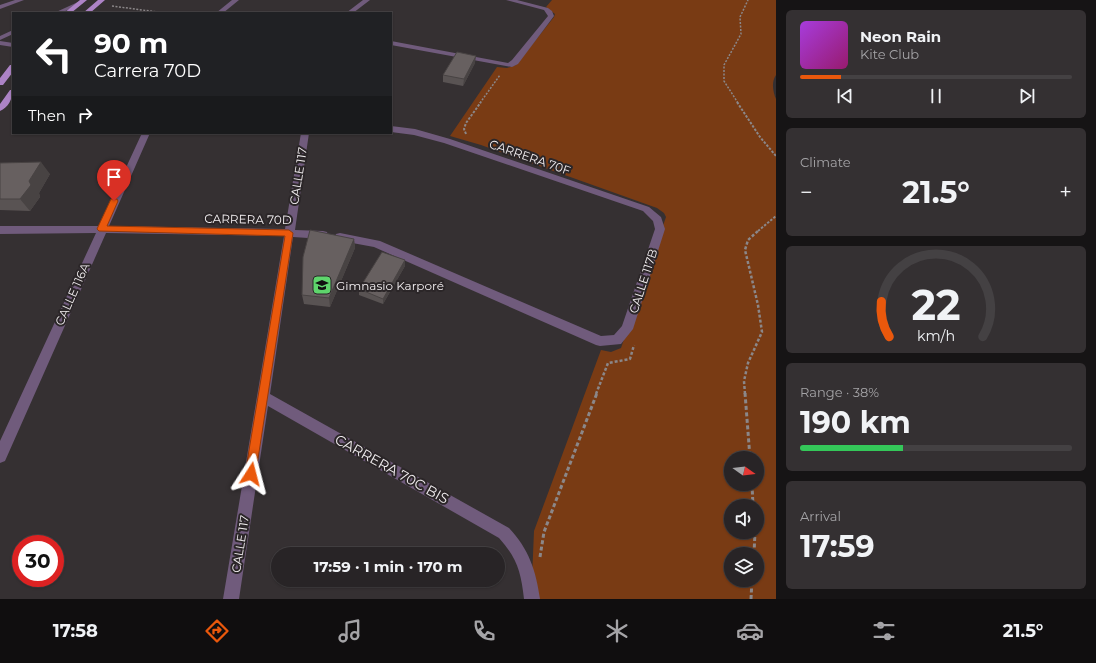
<!DOCTYPE html>
<html lang="en">
<head>
<meta charset="utf-8">
<style>
  :root { --surface:#282426; --page:#343032; --text:#f1f3f6; --muted:#a5a4a7; --line:#444143; --accent:#ea580c }
  body { margin:0; font-family:Montserrat,sans-serif; background:var(--page); color:var(--text); height:100vh; display:flex; flex-direction:column; font-size:15px; white-space:nowrap }
  * { box-sizing:border-box; margin:0 }
  p { font-size:13px; color:var(--muted) }
  .icon { flex:none; width:22px; height:22px; fill:none; stroke:currentColor; stroke-width:2; stroke-linecap:round; stroke-linejoin:round }
  .map { position:relative; flex:1; overflow:hidden }
  .drawer { display:flex; flex-direction:column; gap:10px; padding:10px; background:#161415; width:320px }
  .drawer>* { flex:none }
  .banner { position:absolute; left:12px; top:12px; width:380px; height:122px; border-radius:0px; box-shadow:0 1px 3px #0004,0 0 0 1px var(--line); background:#202124; color:#fff; overflow:hidden }
  .needle { width:26px; rotate:104deg }
  .controls { position:absolute; left:724px; top:451px; display:grid; gap:8px }
  .controls a { display:grid; place-items:center; width:40px; height:40px; border-radius:50%; background:var(--surface); box-shadow:0 1px 3px #0004,0 0 0 1px var(--line); font-size:20px }
  .speed { position:absolute; left:12px; top:535px; display:flex; gap:8px; font-size:20px; font-weight:700; text-align:center }
  .speed>* { display:grid; place-content:center; width:52px; height:52px; border-radius:50%; background:var(--surface); box-shadow:0 1px 3px #0004,0 0 0 1px var(--line); line-height:1 }
  .speed .limit { border:6px solid #d22; background:#fff; color:#111 }
  .pin { position:absolute; display:grid; place-items:center; width:34px; height:34px; color:#fff; margin:-41px -17px; border-radius:50% 50% 50% 0; rotate:-45deg; box-shadow:0 0 4px #0007 }
  .pin .icon { rotate:45deg }
  .me { position:absolute; width:44px; margin:-22px; rotate:9deg; stroke-linejoin:round; filter:drop-shadow(0 0 3px #0008) }
  .turn { display:flex; align-items:center; gap:14px; height:84px; padding:0 16px; font-size:18px }
  .turn .icon { width:52px; height:52px; stroke-width:2.5 }
  .turn b { display:block; font-size:28px; line-height:34px }
  .then { display:flex; align-items:center; height:38px; padding:0 16px; background:#0003; gap:8px; font-size:15px }
  .big { font-size:30px; font-weight:700; line-height:1.1 }
  .drawer .widget { flex:1; display:flex; flex-direction:column; justify-content:center; gap:6px; min-width:0; padding:0 14px; border-radius:6px; background:var(--page) }
  .drawer .dial { align-items:center; gap:0 }
  .dial svg { height:104px; overflow:visible; fill:none; stroke:var(--line); stroke-width:7; stroke-linecap:round; text-anchor:middle }
  .dial text { fill:var(--text); stroke:none }
  .song { display:flex; align-items:center; gap:12px }
  .cover { width:48px; height:48px; border-radius:6px; background:linear-gradient(135deg,hsl(280 70% 55%),hsl(320 70% 35%)) }
  .played { height:4px; border-radius:2px; background:linear-gradient(90deg,var(--accent) 15%,var(--line) 15%) }
  .keys { display:flex; justify-content:space-around; direction:ltr }
  .heat { display:flex; justify-content:space-between; align-items:center; font-size:22px; direction:ltr }
  .charge { height:6px; border-radius:3px; background:linear-gradient(90deg,#34c759 38%,var(--line) 0) }
  .trip { position:absolute; left:271px; top:547px; width:234px; height:40px; border-radius:20px; background:var(--surface); box-shadow:0 1px 3px #0004,0 0 0 1px var(--line); font-weight:700; line-height:40px; text-align:center }
  .menu { display:flex; height:64px; justify-content:space-around; align-items:center; background:#100e0f; color:var(--muted) }
  .menu .icon { width:28px; height:28px }
  .menu .selected { color:var(--accent) }
  .menu b { font-size:18px; color:var(--text) }
  main { display:flex; flex:1; min-height:0 }
  .map>svg:first-child { display:block }
</style>
</head>
<body>
<main>
<div class="map">
<svg width="776" height="599" viewBox="0 0 776 599">
  <rect width="100%" height="100%" fill="#353032"/>
  <path fill="#793b14" fill-rule="evenodd" d="M 552,0 L 776,0 L 776,75 C 771,82 773,92 776,99 L 776,599 L 535,599 L 532,579 L 534,531 L 601,350 L 611,352 L 621,348 L 666,217 L 664,213 L 657,208 L 481,145 L 450,136 L 497,67 L 507,68 L 516,65 L 554,17 L 555,14 L 546,7 ZM 731,458 L 757,458 L 757,484 L 731,484 ZM 731,506 L 757,506 L 757,532 L 731,532 ZM 731,554 L 757,554 L 757,580 L 731,580 Z"/>
  <g fill="none" stroke-linecap="round" stroke-linejoin="round">
    <path stroke="#8b8789" stroke-width="1.5" stroke-dasharray="2 1.5" stroke-linecap="butt" d="M 112,6 L 165,13
      M 480,103 L 500,75
      M 738,103 L 724,81 L 724,65 L 741,34 L 740,17 L 748,0"/>
    <path stroke="#8b8789" stroke-width="2" stroke-dasharray="2.5 1.5" stroke-linecap="butt" d="M 737,102 L 760,137 L 776,156
      M 466,134 L 464,129 L 466,123 L 481,102
      M 758,231 L 776,216"/>
    <path stroke="#8b8789" stroke-width="2.5" stroke-dasharray="3 2" stroke-linecap="butt" d="M 596,394 L 608,363 L 630,359 L 634,345
      M 745,394 L 744,381 L 748,363 L 762,332 L 758,305 L 745,250 L 748,240 L 759,230"/>
    <path stroke="#8b8789" stroke-width="3" stroke-dasharray="4 2.5" stroke-linecap="butt" d="M 745,393 L 750,458
      M 752,484 L 753,506
      M 754,554 L 755,532
      M 540,557 L 544,532 L 597,393
      M 751,599 L 752,580"/>
    <path fill="#705b7c" fill-rule="evenodd" d="M 78,2 L 83,3 L 61,13 L 54,13 Z
      M 13,30 L 13,34 L 0,40 L 0,36 Z
      M 0,41 L 13,43 L 13,47 L 0,45 Z"/>
    <path fill="#705b7c" fill-rule="evenodd" d="M 232,0 L 239,0 L 223,13 L 216,13 Z
      M 363,0 L 370,0 L 353,13 L 346,13 Z
      M 506,0 L 517,0 L 548,8 L 552,11 L 554,16 L 518,64 L 512,67 L 391,45 L 391,41 L 508,63 L 512,60 L 548,16 L 544,10 Z
      M 391,126 L 415,129 L 450,139 L 649,207 L 661,217 L 665,229 L 633,329 L 621,344 L 600,346 L 596,345 L 374,247 L 336,240 L 335,237 L 336,234 L 340,233 L 380,241 L 601,336 L 614,335 L 622,326 L 655,229 L 653,221 L 643,211 L 444,143 L 414,135 L 391,132 Z
      M 142,133 L 150,133 L 109,226 L 285,229 L 301,133 L 309,133 L 295,230 L 323,231 L 327,232 L 328,235 L 327,238 L 323,239 L 293,237 L 270,394 L 509,528 C 529,549 536,571 540,599 L 524,599 C 521,572 517,558 499,538 L 268,406 L 239,599 L 223,599 L 284,236 L 106,233 L 5,461 L 0,463 L 0,441 L 96,233 L 0,234 L 0,226 L 99,226 Z"/>
    <path fill="#705b7c" fill-rule="evenodd" d="M 15,0 L 24,0 L 0,9 L 0,5 Z"/>
    <path fill="#ad83c6" fill-rule="evenodd" d="M 80,0 L 87,0 L 71,13 L 64,13 Z
      M 98,0 L 105,0 L 90,13 L 83,13 Z
      M 10,65 L 13,65 L 13,72 L 3,85 L 0,85 L 0,78 Z
      M 10,90 L 13,90 C 13,98 8,108 0,111 L 0,104 Z"/>
  </g>
  <path fill="#595353" d="M 475,63 L 463,86 L 443,82 L 443,75 Z
    M 0,163 L 50,174 L 39,193 L 40,197 L 30,211 L 0,210 Z
    M 354,239 L 355,248 L 330,307 L 304,304 L 302,295 Z
    M 405,260 L 405,266 L 383,304 L 359,295 L 359,289 Z"/>
  <path fill="#484343" d="M 476,56 L 475,63 L 463,86 L 464,79 Z
    M 41,162 L 50,174 L 39,193 L 40,197 L 30,211 L 20,199 L 29,181 Z
    M 354,239 L 355,248 L 330,307 L 329,298 Z
    M 405,260 L 405,266 L 383,304 L 383,299 Z"/>
  <path fill="#676060" stroke="#484343" d="M 457,52 L 476,56 L 464,79 L 443,75 Z
    M 41,162 L 29,181 L 31,185 L 20,199 L 0,199 L 0,163 Z
    M 310,230 L 354,239 L 329,298 L 302,295 L 303,257 Z
    M 382,252 L 405,260 L 383,299 L 359,289 Z"/>
  <path fill="#ea580c" stroke="#983908" d="M 111,199 L 117,199 L 118,201 L 107,226 L 289,230 L 293,233 L 255,478 L 251,480 L 247,478 L 245,474 L 285,236 L 99,231 L 97,229 Z"/>
  <defs>
    <symbol id="school-square" viewBox="-11 -11 22 22"><rect x="-9" y="-9" width="18" height="18" rx="4" fill="#5ed56c" stroke="#2b2628"/><path d="M0-5L7-2L0 1L-7-2ZM-4 1L0 2.5L4 1V4Q0 6-4 4Z" fill="#111"/></symbol>
  </defs>
  <g fill-rule="evenodd">
    <use href="#school-square" x="311" y="274" width="22" height="22"/>
  </g>
  <g text-anchor="middle" dominant-baseline="central" stroke-width="4" stroke-linejoin="round" paint-order="stroke">
    <g font-size="12" fill="#f2eef0" stroke="#2b2628">
      <text transform="translate(530 157) rotate(19)">CARRERA 70F</text>
      <text transform="translate(298 176) rotate(-81)">CALLE 117</text>
      <text transform="translate(248 219) rotate(1)">CARRERA 70D</text>
      <text transform="translate(643 281) rotate(-72)">CALLE 117B</text>
      <text transform="translate(72 294) rotate(-66)">CALLE 116A</text>
      <text transform="translate(240 544) rotate(-81)">CALLE 117</text>
    </g>
    <g font-size="12" fill="#f2eef0" stroke="#2b2628" text-anchor="start">
      <text x="336" y="285">Gimnasio Karporé</text>
    </g>
    <g font-size="14" fill="#f2eef0" stroke="#2b2628">
      <text transform="translate(392 469) rotate(29)">CARRERA 70C BIS</text>
    </g>
  </g>
</svg>
<div class="controls">
<a><svg class="needle" viewBox="-14 -14 28 28"><path d="M0-13l5 13h-10z" fill="#e53935"/><path d="M0 13l5-13h-10z" fill="#a5a4a7"/></svg></a>
<a><svg class="icon" aria-label="sound" viewBox="0 0 24 24"><path d="M4 9h4l5-4v14l-5-4H4zM17 9q2 3 0 6"/></svg></a>
<a><svg class="icon" aria-label="layers" viewBox="0 0 24 24"><path d="M12 4l9 5-9 5-9-5zM3 14l9 5 9-5"/></svg></a>
</div>
<div class="speed"><div class="limit">30</div></div>
<div class="pin" style="left:114px;top:201px;background:#d93025"><svg class="icon" aria-label="arrive" viewBox="0 0 24 24"><path d="M6 21V4h12l-3 4 3 4H6"/></svg></div>
<svg class="me" style="left:251px;top:474px" viewBox="-20 -20 40 40"><path d="M0-17L14 15 0 8-14 15z" fill="#ea580c" stroke="#fff" stroke-width="4"/></svg>
<div class="trip">17:59 · 1 min · 170 m</div>
<div class="banner">
<div class="turn"><svg class="icon" aria-label="left" viewBox="0 0 24 24"><path d="M17 20v-9H6M10 6l-5 5 5 5"/></svg><div><b>90 m</b>Carrera 70D</div></div>
<div class="then">Then<svg class="icon" aria-label="right" viewBox="0 0 24 24"><path d="M7 20v-9h11M14 6l5 5-5 5"/></svg></div>
</div>
</div>
<section class="drawer">
<div class="widget">
<div class="song"><i class="cover"></i><div><b>Neon Rain</b><p>Kite Club</p></div></div>
<div class="played"></div>
<div class="keys"><svg class="icon" aria-label="previous" viewBox="0 0 24 24"><path d="M18 5L8 12l10 7zM5 5v14"/></svg><svg class="icon" aria-label="pause" viewBox="0 0 24 24"><path d="M8 5v14M16 5v14"/></svg><svg class="icon" aria-label="next" viewBox="0 0 24 24"><path d="M6 5l10 7-10 7zM19 5v14"/></svg></div>
</div>
<div class="widget"><p>Climate</p>
<div class="heat"><a>−</a><b class="big">21.5°</b><a>+</a></div>
</div>
<div class="widget dial"><svg viewBox="0 0 100 80">
<path d="M14 69A42 42 0 1 1 86 69"/>
<path d="M14 69A42 42 0 0 1 8 42" stroke="#ea580c"/>
<text x="50" y="56" font-size="32" font-weight="700">22</text>
<text x="50" y="72" font-size="11">km/h</text>
</svg></div>
<div class="widget"><p>Range · 38%</p><b class="big">190 km</b><div class="charge"></div></div>
<div class="widget"><p>Arrival</p><b class="big">17:59</b></div>
</section>
</main>
<nav class="menu">
<b>17:58</b>
<svg class="icon selected" aria-label="directions" viewBox="0 0 24 24"><path d="M12 3l9 9-9 9-9-9zM9 14v-3h6M13 9l2 2-2 2"/></svg>
<svg class="icon" aria-label="music" viewBox="0 0 24 24"><path d="M9 18V5l10-2v13"/><circle cx="6" cy="18" r="3"/><circle cx="16" cy="16" r="3"/></svg>
<svg class="icon" aria-label="phone" viewBox="0 0 24 24"><path d="M5 4h4l2 5-3 2q2 4 5 5l2-3 5 2v4C11 20 4 13 5 4z"/></svg>
<svg class="icon" aria-label="climate" viewBox="0 0 24 24"><path d="M12 3v18M4 7l16 10M4 17L20 7"/></svg>
<svg class="icon" aria-label="car" viewBox="0 0 24 24"><path d="M5 17H2v-5l4-1 3-4h7l3 4 3 1v5h-3M9 17h6M6 11h13"/><circle cx="7" cy="17" r="2"/><circle cx="17" cy="17" r="2"/></svg>
<svg class="icon" aria-label="filters" viewBox="0 0 24 24"><path d="M4 7h16M4 17h16"/><circle cx="9" cy="7" r="2"/><circle cx="15" cy="17" r="2"/></svg>
<b>21.5°</b>
</nav>
</body>
</html>
